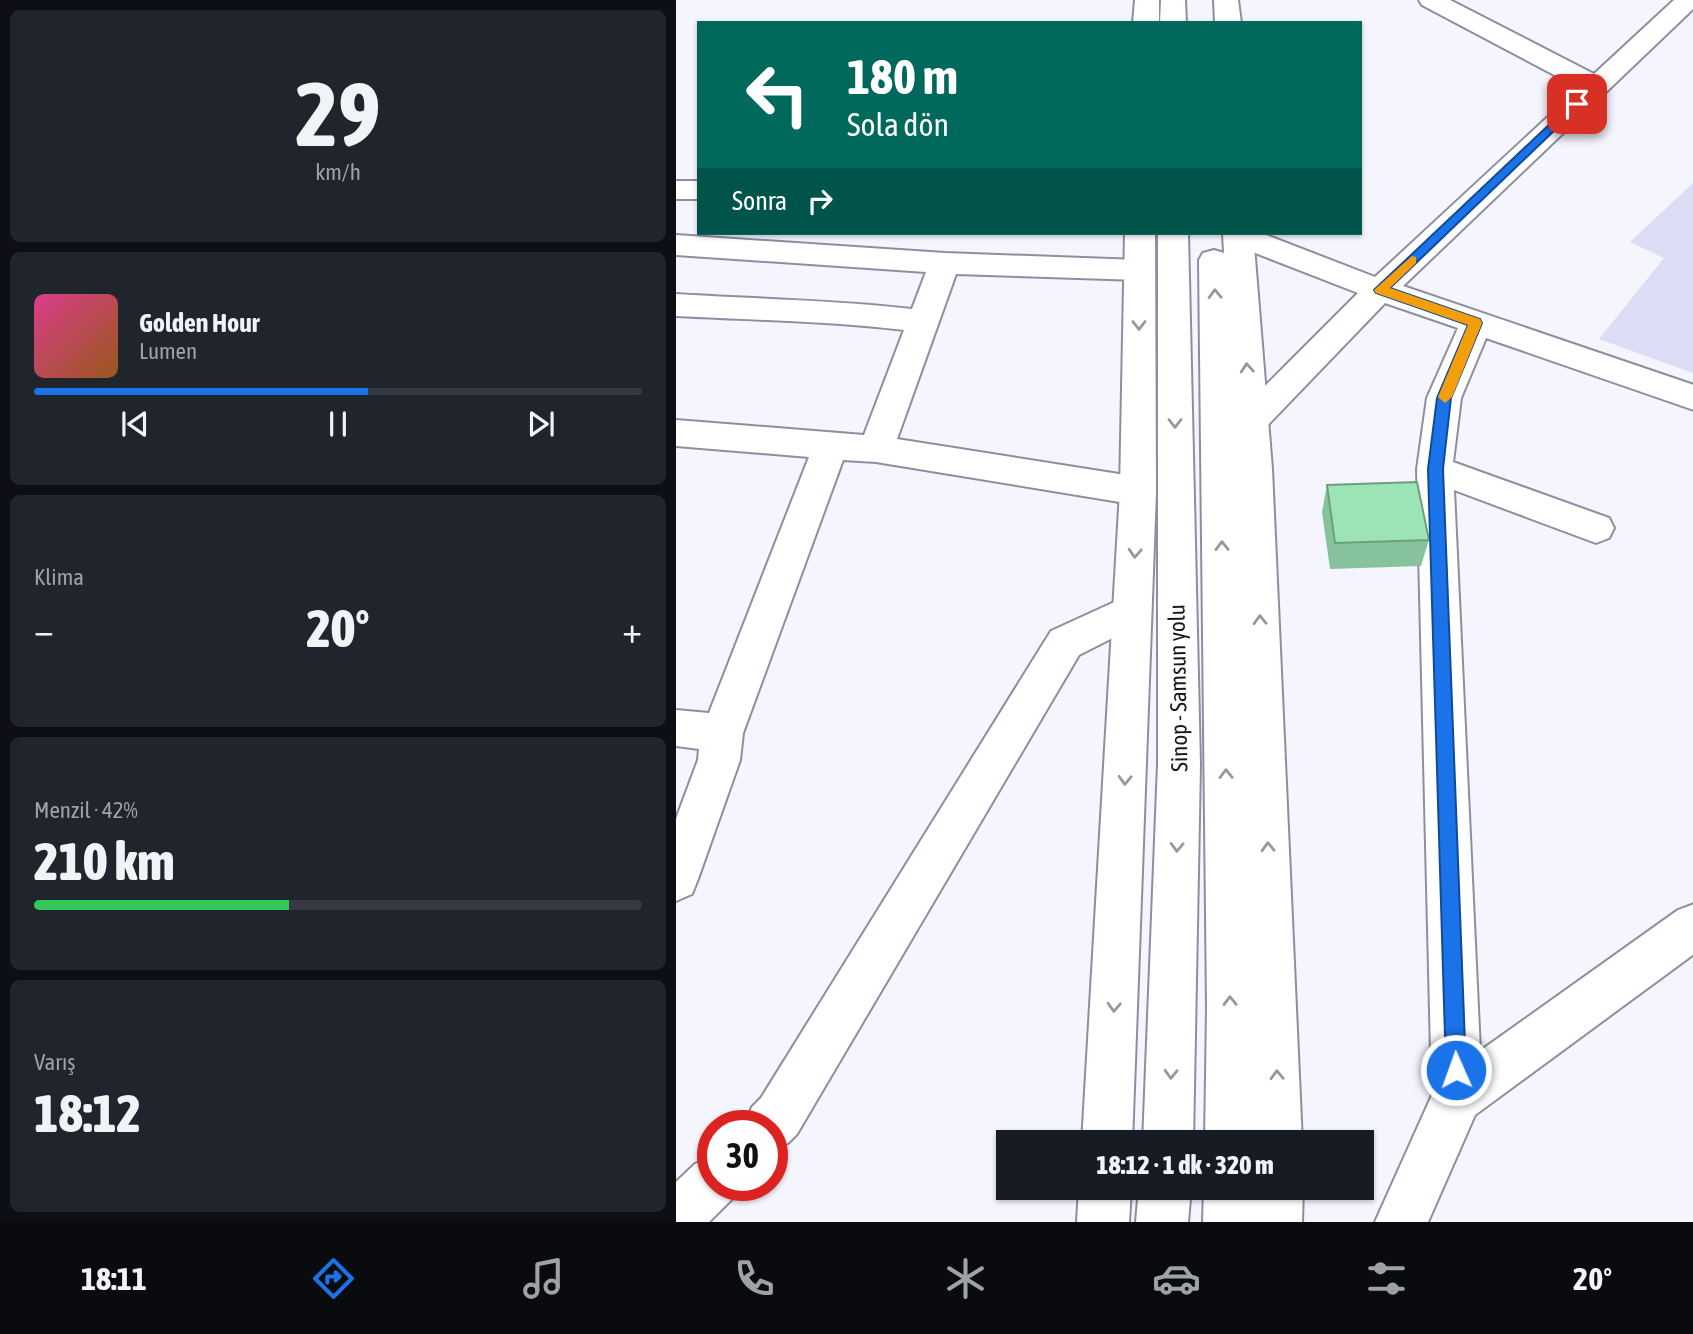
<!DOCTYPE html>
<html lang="tr">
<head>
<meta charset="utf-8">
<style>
  :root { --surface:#171b24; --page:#20242c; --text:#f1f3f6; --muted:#9ea1a6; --line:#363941; --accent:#1a73e8 }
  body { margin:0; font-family:"Asap Condensed",sans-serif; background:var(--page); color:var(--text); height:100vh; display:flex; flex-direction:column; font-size:26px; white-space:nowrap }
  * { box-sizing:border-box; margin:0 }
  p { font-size:23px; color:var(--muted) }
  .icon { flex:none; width:38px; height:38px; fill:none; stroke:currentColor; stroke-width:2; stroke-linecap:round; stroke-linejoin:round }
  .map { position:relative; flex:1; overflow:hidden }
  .sheet { display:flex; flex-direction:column; gap:10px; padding:10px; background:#0d0f14; width:676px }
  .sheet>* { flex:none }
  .guide { position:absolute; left:21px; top:21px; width:665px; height:214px; border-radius:0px; box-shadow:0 2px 5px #0004; background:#00695c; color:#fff; overflow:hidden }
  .speed { position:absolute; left:21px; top:1110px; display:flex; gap:14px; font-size:35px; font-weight:700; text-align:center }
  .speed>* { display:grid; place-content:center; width:91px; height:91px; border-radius:50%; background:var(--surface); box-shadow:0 2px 5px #0004; line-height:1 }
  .speed .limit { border:10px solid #d22; background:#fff; color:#111 }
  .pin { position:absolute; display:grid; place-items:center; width:60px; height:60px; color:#fff; margin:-30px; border-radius:14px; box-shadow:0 4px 10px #0006 }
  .me { position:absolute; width:77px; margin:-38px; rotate:358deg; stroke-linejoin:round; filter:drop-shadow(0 0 5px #0008) }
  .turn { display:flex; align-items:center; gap:24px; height:147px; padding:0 35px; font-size:32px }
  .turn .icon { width:91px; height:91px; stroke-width:2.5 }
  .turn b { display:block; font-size:49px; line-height:60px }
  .then { display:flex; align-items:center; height:66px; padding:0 35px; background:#0003; gap:14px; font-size:26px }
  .big { font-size:52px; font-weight:800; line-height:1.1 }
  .sheet .card { flex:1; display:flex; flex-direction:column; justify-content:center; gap:10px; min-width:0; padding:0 24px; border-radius:10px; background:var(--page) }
  .sheet .dial { align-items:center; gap:0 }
  .dial b { font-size:91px; line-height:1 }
  .song { display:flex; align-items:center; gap:21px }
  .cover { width:84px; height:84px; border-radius:10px; background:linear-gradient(135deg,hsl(330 70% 55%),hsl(30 70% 35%)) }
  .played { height:7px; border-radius:4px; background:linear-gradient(90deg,var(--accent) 55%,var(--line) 55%) }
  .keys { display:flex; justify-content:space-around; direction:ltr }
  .heat { display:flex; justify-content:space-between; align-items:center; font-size:38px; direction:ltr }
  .charge { height:10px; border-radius:5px; background:linear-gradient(90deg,#34c759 42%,var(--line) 0) }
  .trip { position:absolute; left:320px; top:1130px; width:378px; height:70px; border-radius:0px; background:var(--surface); box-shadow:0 2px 5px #0004; font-weight:800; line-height:70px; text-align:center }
  .menu { display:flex; height:112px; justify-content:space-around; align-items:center; background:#090b0e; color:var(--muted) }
  .menu .icon { width:49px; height:49px }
  .menu .active { color:var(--accent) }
  .menu b { font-size:32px; color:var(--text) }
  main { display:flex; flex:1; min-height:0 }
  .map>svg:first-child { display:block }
</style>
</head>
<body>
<main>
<section class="sheet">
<div class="card dial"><b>29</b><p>km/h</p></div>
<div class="card">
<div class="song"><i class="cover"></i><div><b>Golden Hour</b><p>Lumen</p></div></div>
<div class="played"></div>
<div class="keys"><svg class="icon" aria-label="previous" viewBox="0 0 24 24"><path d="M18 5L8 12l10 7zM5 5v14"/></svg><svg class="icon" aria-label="pause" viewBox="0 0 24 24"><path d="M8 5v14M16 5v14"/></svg><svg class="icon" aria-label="next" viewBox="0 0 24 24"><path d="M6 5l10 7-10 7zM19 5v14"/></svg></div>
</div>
<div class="card"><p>Klima</p>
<div class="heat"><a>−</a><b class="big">20°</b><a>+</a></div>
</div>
<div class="card"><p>Menzil · 42%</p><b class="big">210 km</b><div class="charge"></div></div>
<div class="card"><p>Varış</p><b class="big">18:12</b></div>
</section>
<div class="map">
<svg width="1018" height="1222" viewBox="0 0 1018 1222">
  <rect width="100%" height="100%" fill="#f5f5fe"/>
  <path fill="#dcdcf5" d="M 1017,183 L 1017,373 L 923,339 L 988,258 L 954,242 Z"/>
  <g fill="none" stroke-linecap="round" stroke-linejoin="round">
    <defs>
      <path id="minor" d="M 743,0 L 774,0 L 918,74 L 998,0 L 1018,0 L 1018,8 L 727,286 L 1018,385 L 1018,410 L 810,338 L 785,398 L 777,462 L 933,518 L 938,528 L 933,538 L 920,543 L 778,490 L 804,1051 L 1002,910 L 1018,904 L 1018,954 L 799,1115 L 752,1222 L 699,1222 L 756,1095 L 741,469 L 751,398 L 782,328 L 709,303 L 587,430 L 575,434 L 563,430 L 558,421 L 563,412 L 682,293 L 551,242 L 547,235 L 548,233 L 585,233 L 699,277 L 903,88 L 746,5 Z
        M 0,181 L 23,181 L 23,199 L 0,199 Z
        M 0,235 L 269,253 L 463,260 L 474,263 L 478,270 L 474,277 L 463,280 L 280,274 L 221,439 L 462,477 L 475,481 L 480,491 L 475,501 L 462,505 L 200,462 L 167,460 L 67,733 L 64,760 L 22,879 L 16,894 L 0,901 L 0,819 L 22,760 L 23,749 L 0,746 L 0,710 L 33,713 L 133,457 L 0,446 L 0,420 L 188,435 L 228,330 C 152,321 76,320 0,316 L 0,294 C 79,299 158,300 236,309 L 250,272 L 0,255 Z
        M 456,594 L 470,599 L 475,610 L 470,621 L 403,655 L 121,1134 L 112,1143 L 96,1149 L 96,1125 L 69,1125 L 76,1107 L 85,1098 L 375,631 Z
        M 37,1156 L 37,1185 L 62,1185 L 55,1200 L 33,1222 L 0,1222 L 0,1182 L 19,1164 Z"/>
      <path id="highway" d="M 459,0 L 483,0 L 483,23 L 457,23 Z
        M 485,0 L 509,0 L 510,23 L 484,23 Z
        M 538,0 L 562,0 L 565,23 L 539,23 Z
        M 449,233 L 479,233 L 480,491 L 456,1143 L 406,1143 L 444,491 Z
        M 482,233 L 512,233 L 524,764 L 517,1143 L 467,1143 L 482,764 Z
        M 547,233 L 577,233 L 596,469 L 626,1143 L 529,1143 L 531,1008 L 523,260 L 527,253 L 538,250 L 548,253 Z
        M 403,1188 L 455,1188 L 453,1222 L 401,1222 Z
        M 463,1188 L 515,1188 L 512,1222 L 460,1222 Z
        M 528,1188 L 627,1188 L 626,1222 L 527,1222 Z"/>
    </defs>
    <use href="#minor" stroke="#8e8ea2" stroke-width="4"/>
    <use href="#highway" stroke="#8e8ea2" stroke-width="4"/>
    <use href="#minor" fill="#fff" fill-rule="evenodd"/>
    <use href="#highway" fill="#fff" fill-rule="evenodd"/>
  </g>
  <path fill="#86c39d" d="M 651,485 L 753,540 L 745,566 L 654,569 L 646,512 Z"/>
  <path fill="#9ce3b6" stroke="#6d9f7f" stroke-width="2" d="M 741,482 L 753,540 L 659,543 L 651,485 Z"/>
  <defs><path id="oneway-chevron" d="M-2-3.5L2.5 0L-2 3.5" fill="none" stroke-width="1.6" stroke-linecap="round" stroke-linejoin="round" transform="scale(1.75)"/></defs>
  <g stroke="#98979b">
    <use href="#oneway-chevron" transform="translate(539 294) rotate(-92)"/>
    <use href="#oneway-chevron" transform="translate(463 325) rotate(90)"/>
    <use href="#oneway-chevron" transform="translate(571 368) rotate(-94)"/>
    <use href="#oneway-chevron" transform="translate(499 423) rotate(90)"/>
    <use href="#oneway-chevron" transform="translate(546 546) rotate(-91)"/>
    <use href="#oneway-chevron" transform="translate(459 553) rotate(93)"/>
    <use href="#oneway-chevron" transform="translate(584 620) rotate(-92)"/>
    <use href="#oneway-chevron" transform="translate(550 774) rotate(-91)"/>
    <use href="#oneway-chevron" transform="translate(449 780) rotate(92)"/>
    <use href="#oneway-chevron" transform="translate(501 847) rotate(92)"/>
    <use href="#oneway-chevron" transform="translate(592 847) rotate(-92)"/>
    <use href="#oneway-chevron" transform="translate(554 1001) rotate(-91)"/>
    <use href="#oneway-chevron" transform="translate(438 1007) rotate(93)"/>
    <use href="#oneway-chevron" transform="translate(495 1074) rotate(92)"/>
    <use href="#oneway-chevron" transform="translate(601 1075) rotate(-92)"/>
  </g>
  <path fill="#1a73e8" stroke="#114b97" stroke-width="2" d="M 897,102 L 906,104 L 714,288 L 804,319 L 806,323 L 775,398 L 767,469 L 790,1070 L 787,1077 L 780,1080 L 773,1077 L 770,1070 L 752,469 L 761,398 L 792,325 L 700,293 L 698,290 Z"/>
  <path fill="#f59e0b" d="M 736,256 L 740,257 L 740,263 L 714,288 L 804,319 L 806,323 L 776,397 L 769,403 L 762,397 L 792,325 L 700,293 L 698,290 Z"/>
  <g text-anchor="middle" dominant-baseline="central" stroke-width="7" stroke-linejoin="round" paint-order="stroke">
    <g font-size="23" fill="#191820" stroke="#fff">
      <text transform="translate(502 688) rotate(-91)">Sinop - Samsun yolu</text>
    </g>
  </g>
</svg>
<div class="speed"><div class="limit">30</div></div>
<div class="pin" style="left:901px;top:104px;background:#d93025"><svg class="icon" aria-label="arrive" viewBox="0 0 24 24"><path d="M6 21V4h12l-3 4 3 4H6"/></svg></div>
<svg class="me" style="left:780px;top:1070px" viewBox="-20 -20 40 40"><circle r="17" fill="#1a73e8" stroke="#fff" stroke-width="3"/><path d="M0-11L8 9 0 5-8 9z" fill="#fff"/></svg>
<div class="trip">18:12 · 1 dk · 320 m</div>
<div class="guide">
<div class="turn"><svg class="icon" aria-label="left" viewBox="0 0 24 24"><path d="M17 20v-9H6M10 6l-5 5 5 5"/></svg><div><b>180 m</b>Sola dön</div></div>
<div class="then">Sonra<svg class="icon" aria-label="right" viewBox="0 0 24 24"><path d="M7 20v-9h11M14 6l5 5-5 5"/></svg></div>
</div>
</div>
</main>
<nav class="menu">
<b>18:11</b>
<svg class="icon active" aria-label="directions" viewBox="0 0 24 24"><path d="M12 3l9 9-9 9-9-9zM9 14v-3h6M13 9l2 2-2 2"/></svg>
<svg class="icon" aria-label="music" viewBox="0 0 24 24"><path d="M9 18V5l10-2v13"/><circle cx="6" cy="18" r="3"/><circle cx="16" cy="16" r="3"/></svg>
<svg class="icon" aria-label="phone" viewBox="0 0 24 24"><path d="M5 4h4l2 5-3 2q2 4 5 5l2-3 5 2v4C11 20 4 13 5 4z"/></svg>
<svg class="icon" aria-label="climate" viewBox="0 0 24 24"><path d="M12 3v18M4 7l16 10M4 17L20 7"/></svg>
<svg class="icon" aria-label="car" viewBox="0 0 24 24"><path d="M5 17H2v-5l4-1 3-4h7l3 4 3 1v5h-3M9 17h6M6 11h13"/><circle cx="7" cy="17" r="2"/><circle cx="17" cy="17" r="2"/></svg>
<svg class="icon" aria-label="filters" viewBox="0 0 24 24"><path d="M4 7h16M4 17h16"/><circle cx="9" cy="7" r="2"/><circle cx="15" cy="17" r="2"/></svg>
<b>20°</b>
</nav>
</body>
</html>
